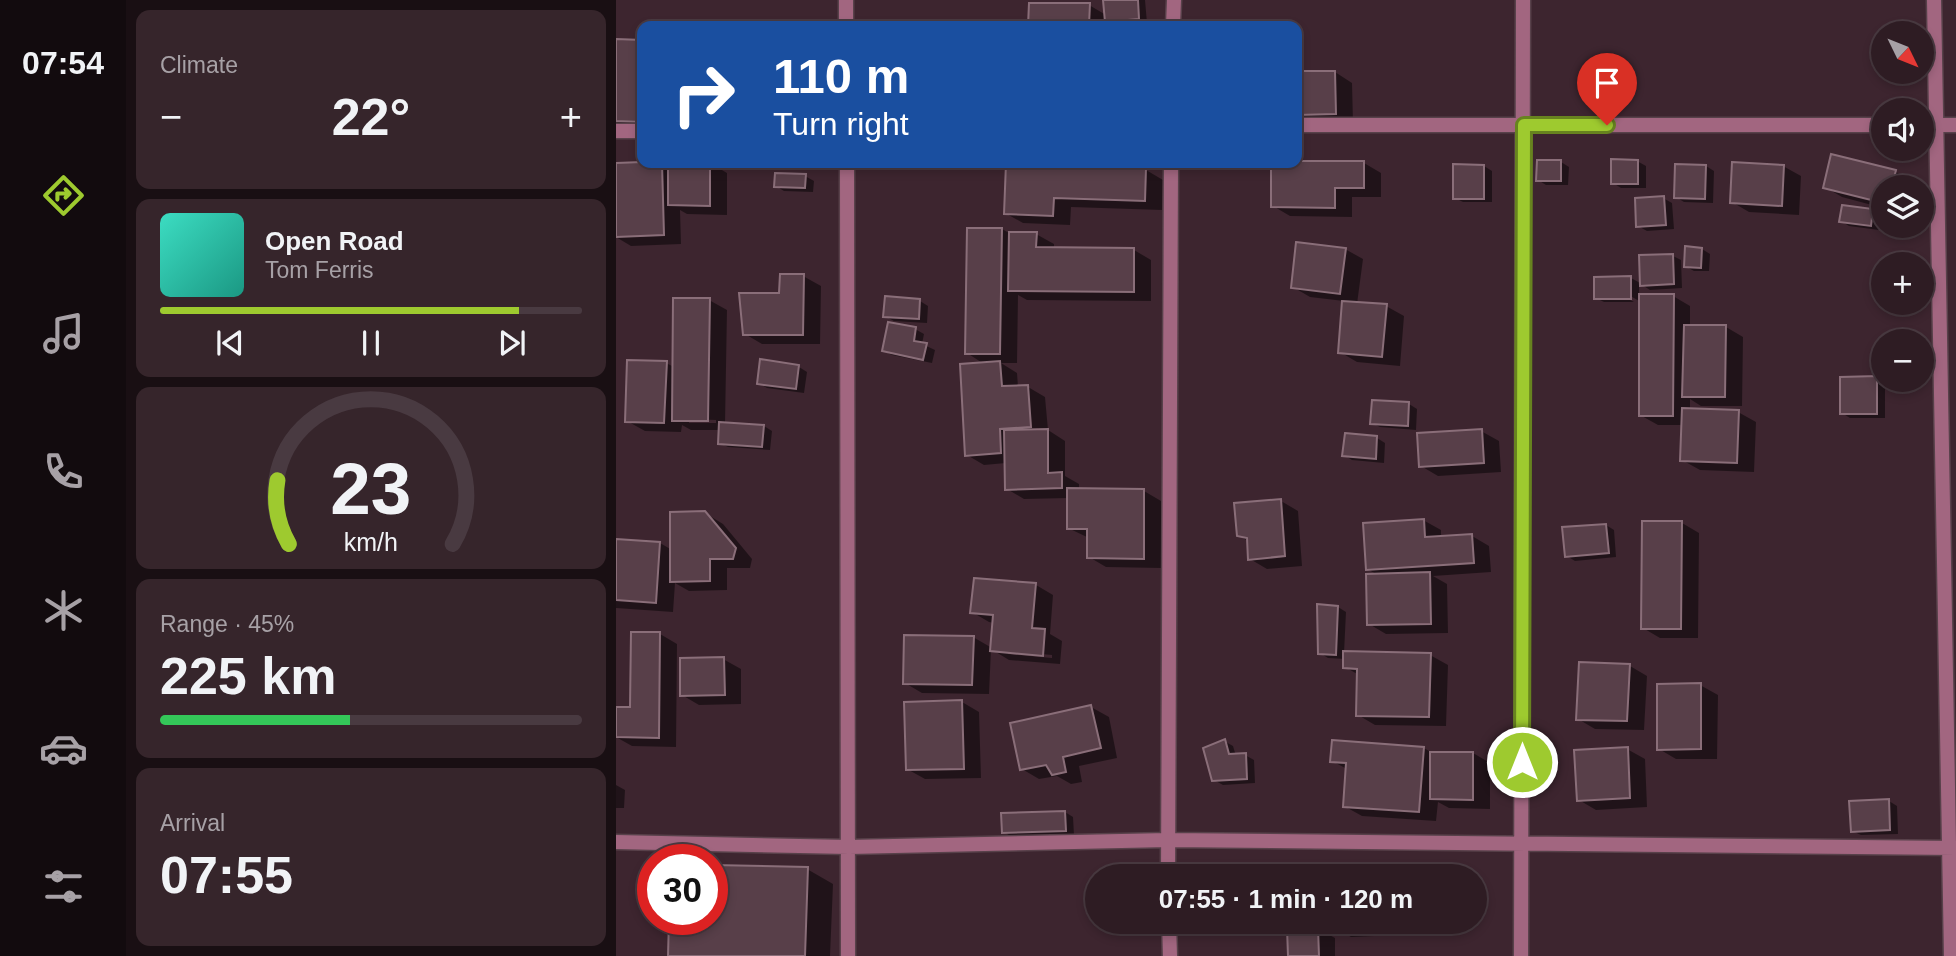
<!DOCTYPE html>
<html lang="en">
<head>
<meta charset="utf-8">
<style>
  :root { --surface:#2e1c23; --page:#36252b; --text:#f1f3f6; --muted:#a7a1a6; --line:#493a41; --accent:#9eca2f }
  body { margin:0; font-family:Arial,sans-serif; background:var(--page); color:var(--text); height:100vh; display:flex; flex-direction:column; font-size:26px; white-space:nowrap }
  * { box-sizing:border-box; margin:0 }
  p { font-size:23px; color:var(--muted) }
  .icon { flex:none; width:38px; height:38px; fill:none; stroke:currentColor; stroke-width:2; stroke-linecap:round; stroke-linejoin:round }
  .map { position:relative; flex:1; overflow:hidden }
  .details { display:flex; flex-direction:column; gap:10px; padding:10px; background:#190f13; width:490px }
  .details>* { flex:none }
  .hud { position:absolute; left:21px; top:21px; width:665px; height:147px; border-radius:14px; box-shadow:0 4px 10px #0003,0 0 0 2px var(--line); background:#1a4fa0; color:#fff; overflow:hidden }
  .needle { width:46px; rotate:133deg }
  .controls { position:absolute; left:1255px; top:21px; display:grid; gap:14px }
  .controls a { display:grid; place-items:center; width:63px; height:63px; border-radius:50%; background:var(--surface); box-shadow:0 4px 10px #0003,0 0 0 2px var(--line); font-size:35px }
  .speed { position:absolute; left:21px; top:844px; display:flex; gap:14px; font-size:35px; font-weight:700; text-align:center }
  .speed>* { display:grid; place-content:center; width:91px; height:91px; border-radius:50%; background:var(--surface); box-shadow:0 4px 10px #0003,0 0 0 2px var(--line); line-height:1 }
  .speed .limit { border:10px solid #d22; background:#fff; color:#111 }
  .pin { position:absolute; display:grid; place-items:center; width:60px; height:60px; color:#fff; margin:-72px -30px; border-radius:50% 50% 50% 0; rotate:-45deg; box-shadow:0 0 7px #0007 }
  .pin .icon { rotate:45deg }
  .me { position:absolute; width:77px; margin:-38px; rotate:0deg; stroke-linejoin:round; filter:drop-shadow(0 0 5px #0008) }
  .turn { display:flex; align-items:center; gap:24px; height:147px; padding:0 21px; font-size:32px }
  .turn .icon { width:91px; height:91px; stroke-width:2.5 }
  .turn b { display:block; font-size:49px; line-height:60px }
  .big { font-size:52px; font-weight:700; line-height:1.1 }
  .details .tile { flex:1; display:flex; flex-direction:column; justify-content:center; gap:10px; min-width:0; padding:0 24px; border-radius:14px; background:var(--page) }
  .details .dial { align-items:center; gap:0 }
  .dial svg { height:182px; overflow:visible; fill:none; stroke:var(--line); stroke-width:7; stroke-linecap:round; text-anchor:middle }
  .dial text { fill:var(--text); stroke:none }
  .song { display:flex; align-items:center; gap:21px }
  .cover { width:84px; height:84px; border-radius:10px; background:linear-gradient(135deg,hsl(170 70% 55%),hsl(170 70% 35%)) }
  .played { height:7px; border-radius:4px; background:linear-gradient(90deg,var(--accent) 85%,var(--line) 85%) }
  .keys { display:flex; justify-content:space-around; direction:ltr }
  .heat { display:flex; justify-content:space-between; align-items:center; font-size:38px; direction:ltr }
  .charge { height:10px; border-radius:5px; background:linear-gradient(90deg,#34c759 45%,var(--line) 0) }
  .trip { position:absolute; left:469px; top:864px; width:402px; height:70px; border-radius:35px; background:var(--surface); box-shadow:0 4px 10px #0003,0 0 0 2px var(--line); font-weight:700; line-height:70px; text-align:center }
  main { display:flex; flex:1; min-height:0 }
  .dock { display:flex; flex-direction:column; width:126px; justify-content:space-around; align-items:center; background:#120b0e; color:var(--muted) }
  .dock .icon { width:49px; height:49px }
  .dock .on { color:var(--accent) }
  .dock b { font-size:32px; color:var(--text) }
  .map>svg:first-child { display:block }
</style>
</head>
<body>
<main>
<nav class="dock">
<b>07:54</b>
<svg class="icon on" aria-label="directions" viewBox="0 0 24 24"><path d="M12 3l9 9-9 9-9-9zM9 14v-3h6M13 9l2 2-2 2"/></svg>
<svg class="icon" aria-label="music" viewBox="0 0 24 24"><path d="M9 18V5l10-2v13"/><circle cx="6" cy="18" r="3"/><circle cx="16" cy="16" r="3"/></svg>
<svg class="icon" aria-label="phone" viewBox="0 0 24 24"><path d="M5 4h4l2 5-3 2q2 4 5 5l2-3 5 2v4C11 20 4 13 5 4z"/></svg>
<svg class="icon" aria-label="climate" viewBox="0 0 24 24"><path d="M12 3v18M4 7l16 10M4 17L20 7"/></svg>
<svg class="icon" aria-label="car" viewBox="0 0 24 24"><path d="M5 17H2v-5l4-1 3-4h7l3 4 3 1v5h-3M9 17h6M6 11h13"/><circle cx="7" cy="17" r="2"/><circle cx="17" cy="17" r="2"/></svg>
<svg class="icon" aria-label="filters" viewBox="0 0 24 24"><path d="M4 7h16M4 17h16"/><circle cx="9" cy="7" r="2"/><circle cx="15" cy="17" r="2"/></svg>
</nav>
<section class="details">
<div class="tile"><p>Climate</p>
<div class="heat"><a>−</a><b class="big">22°</b><a>+</a></div>
</div>
<div class="tile">
<div class="song"><i class="cover"></i><div><b>Open Road</b><p>Tom Ferris</p></div></div>
<div class="played"></div>
<div class="keys"><svg class="icon" aria-label="previous" viewBox="0 0 24 24"><path d="M18 5L8 12l10 7zM5 5v14"/></svg><svg class="icon" aria-label="pause" viewBox="0 0 24 24"><path d="M8 5v14M16 5v14"/></svg><svg class="icon" aria-label="next" viewBox="0 0 24 24"><path d="M6 5l10 7-10 7zM19 5v14"/></svg></div>
</div>
<div class="tile dial"><svg viewBox="0 0 100 80">
<path d="M14 69A42 42 0 1 1 86 69"/>
<path d="M14 69A42 42 0 0 1 9 41" stroke="#9eca2f"/>
<text x="50" y="56" font-size="32" font-weight="700">23</text>
<text x="50" y="72" font-size="11">km/h</text>
</svg></div>
<div class="tile"><p>Range · 45%</p><b class="big">225 km</b><div class="charge"></div></div>
<div class="tile"><p>Arrival</p><b class="big">07:55</b></div>
</section>
<div class="map">
<svg width="1340" height="956" viewBox="0 0 1340 956">
  <rect width="100%" height="100%" fill="#3d252f"/>
  <path fill="#0007" fill-rule="evenodd" d="M 489,0 L 529,0 L 531,23 L 499,25 L 491,21 L 491,26 L 414,26 L 415,5 L 473,5 L 490,15 Z
    M 0,41 L 26,42 L 26,131 L 15,130 L 0,122 Z
    M 719,72 L 736,83 L 737,123 L 692,124 L 681,118 L 681,73 Z
    M 1021,161 L 1030,166 L 1030,188 L 1005,188 L 997,183 Z
    M 945,162 L 953,167 L 952,185 L 930,185 L 922,180 Z
    M 46,163 L 54,167 L 54,163 L 94,163 L 111,173 L 111,215 L 71,214 L 64,210 L 65,244 L 15,246 L 0,237 L 0,164 Z
    M 657,163 L 748,163 L 765,173 L 765,197 L 736,197 L 736,217 L 674,216 L 657,206 Z
    M 391,164 L 530,170 L 547,180 L 546,210 L 455,207 L 454,225 L 407,223 L 389,213 Z
    M 868,166 L 876,171 L 876,202 L 847,202 L 839,198 Z
    M 1061,166 L 1090,166 L 1098,171 L 1097,203 L 1068,202 L 1060,197 Z
    M 1167,166 L 1185,176 L 1183,215 L 1133,212 L 1116,202 Z
    M 1280,172 L 1297,182 L 1296,187 L 1267,187 L 1267,208 L 1226,197 L 1209,187 Z
    M 189,176 L 198,181 L 197,192 L 168,191 L 160,186 Z
    M 1047,198 L 1056,203 L 1058,229 L 1031,231 L 1022,226 Z
    M 1256,211 L 1265,216 L 1263,230 L 1233,226 L 1225,221 Z
    M 386,229 L 393,233 L 420,234 L 438,244 L 438,249 L 518,250 L 535,260 L 535,301 L 411,300 L 402,295 L 401,363 L 385,363 L 401,373 L 402,387 L 412,387 L 429,397 L 432,430 L 449,441 L 449,476 L 463,484 L 463,490 L 528,491 L 545,501 L 545,568 L 490,567 L 473,557 L 473,538 L 452,528 L 453,498 L 408,499 L 391,489 L 390,463 L 368,465 L 351,455 L 368,364 L 351,353 Z
    M 729,249 L 747,259 L 741,304 L 770,306 L 788,316 L 784,366 L 741,362 L 724,352 L 728,301 L 694,297 L 677,287 Z
    M 1086,249 L 1094,254 L 1093,271 L 1078,271 L 1069,266 Z
    M 1057,256 L 1065,260 L 1066,288 L 1034,290 L 1023,283 L 1023,296 L 1057,296 L 1074,306 L 1074,327 L 1110,327 L 1127,337 L 1126,406 L 1085,406 L 1074,399 L 1074,410 L 1122,412 L 1140,422 L 1138,472 L 1084,470 L 1066,460 L 1067,425 L 1042,425 L 1024,415 L 1025,302 L 1009,293 L 1007,296 L 1018,302 L 988,302 L 980,298 L 1015,278 L 1026,284 Z
    M 187,276 L 205,286 L 204,344 L 146,344 L 129,334 Z
    M 93,300 L 111,310 L 109,424 L 148,426 L 156,431 L 154,450 L 112,447 L 104,443 L 105,430 L 75,430 L 66,425 L 65,432 L 29,431 L 11,421 L 50,363 L 58,367 ZM 73,419 L 100,420 L 100,423 L 73,423 Z
    M 304,301 L 312,306 L 311,323 L 278,321 L 269,316 Z
    M 299,329 L 308,334 L 306,344 L 319,350 L 316,363 L 276,355 L 268,351 Z
    M 146,361 L 183,367 L 191,372 L 188,393 L 151,388 L 143,383 Z
    M 1261,378 L 1269,383 L 1269,418 L 1234,418 L 1226,413 Z
    M 793,404 L 801,409 L 800,430 L 764,427 L 756,423 Z
    M 865,431 L 883,441 L 885,472 L 822,476 L 805,466 Z
    M 761,438 L 769,443 L 768,463 L 736,460 L 728,455 Z
    M 665,501 L 682,511 L 686,566 L 651,569 L 634,559 L 632,541 L 622,535 Z
    M 89,513 L 107,524 L 136,559 L 134,568 L 111,568 L 111,590 L 73,591 L 59,583 L 57,612 L 0,608 L 0,540 L 44,543 L 56,550 Z
    M 807,520 L 825,530 L 825,538 L 856,536 L 873,546 L 875,572 L 817,576 L 831,584 L 832,633 L 770,634 L 753,624 L 762,575 L 751,569 Z
    M 1066,523 L 1083,533 L 1082,638 L 1044,638 L 1027,628 Z
    M 990,525 L 998,530 L 1000,557 L 959,561 L 951,556 Z
    M 360,580 L 420,585 L 437,595 L 434,634 L 446,641 L 444,664 L 393,660 L 375,649 L 373,694 L 306,693 L 289,683 L 357,637 L 376,648 L 378,623 L 373,622 L 356,612 ZM 392,651 L 436,655 L 436,658 L 392,654 Z
    M 722,607 L 730,612 L 728,653 L 814,655 L 832,665 L 830,726 L 759,725 L 742,715 L 743,675 L 729,667 L 729,659 L 712,658 L 704,653 Z
    M 44,634 L 61,644 L 60,747 L 16,746 L 0,737 L 0,709 L 16,709 Z
    M 107,659 L 125,669 L 125,704 L 83,705 L 66,695 Z
    M 1014,666 L 1031,676 L 1028,730 L 979,729 L 962,719 Z
    M 1084,685 L 1102,695 L 1101,759 L 1060,759 L 1043,749 Z
    M 346,702 L 363,712 L 365,778 L 309,779 L 291,769 Z
    M 475,707 L 493,717 L 501,758 L 463,766 L 466,782 L 455,784 L 441,776 L 423,779 L 406,769 Z
    M 608,741 L 617,746 L 620,756 L 629,755 L 638,760 L 639,783 L 607,785 L 598,780 Z
    M 808,748 L 818,754 L 857,753 L 874,763 L 874,809 L 833,808 L 822,802 L 820,821 L 746,816 L 728,806 L 731,769 L 716,761 Z
    M 1011,749 L 1029,759 L 1031,807 L 980,810 L 963,800 Z
    M 0,785 L 9,790 L 8,808 L 0,808 Z
    M 1273,801 L 1281,806 L 1282,834 L 1245,835 L 1236,831 Z
    M 449,812 L 457,817 L 458,835 L 396,837 L 388,832 Z
    M 762,866 L 780,876 L 797,873 L 804,877 L 717,877 Z
    M 191,869 L 217,884 L 214,956 L 54,956 L 55,919 L 96,919 Z
    M 718,922 L 813,922 L 813,925 L 788,930 L 780,926 L 781,935 L 735,937 L 718,927 Z
    M 701,928 L 719,938 L 719,956 L 674,956 Z"/>
  <path fill="#583f49" stroke="#8a6e79" stroke-width="2" d="M 487,0 L 522,0 L 523,19 L 489,22 Z
    M 413,3 L 474,3 L 473,26 L 412,26 Z
    M 0,39 L 26,40 L 26,122 L 0,121 Z
    M 681,71 L 719,71 L 720,114 L 681,115 Z
    M 1215,154 L 1280,170 L 1276,187 L 1267,187 L 1267,203 L 1207,188 Z
    M 995,159 L 1022,160 L 1022,184 L 995,184 Z
    M 921,160 L 945,160 L 945,181 L 920,181 Z
    M 681,161 L 748,161 L 748,188 L 719,188 L 719,208 L 655,207 L 655,163 L 681,163 Z
    M 26,162 L 46,163 L 48,235 L 0,237 L 0,163 Z
    M 1116,162 L 1168,165 L 1166,206 L 1114,203 Z
    M 52,163 L 94,163 L 94,206 L 52,205 Z
    M 390,163 L 530,168 L 529,201 L 438,198 L 437,216 L 388,214 Z
    M 837,164 L 868,165 L 868,199 L 837,199 Z
    M 1059,164 L 1090,165 L 1089,199 L 1058,198 Z
    M 159,173 L 190,174 L 189,188 L 158,187 Z
    M 1048,196 L 1050,225 L 1020,227 L 1019,198 Z
    M 1226,205 L 1257,209 L 1255,226 L 1223,222 Z
    M 351,228 L 386,228 L 384,354 L 349,354 Z
    M 393,232 L 421,232 L 420,247 L 518,248 L 518,292 L 392,291 Z
    M 680,242 L 730,248 L 724,294 L 675,288 Z
    M 1069,246 L 1086,248 L 1085,268 L 1068,267 Z
    M 1057,254 L 1058,284 L 1024,286 L 1023,255 Z
    M 164,274 L 188,274 L 187,335 L 127,335 L 123,293 L 163,293 Z
    M 1015,276 L 1015,299 L 978,299 L 978,277 Z
    M 1023,294 L 1058,294 L 1057,416 L 1023,416 Z
    M 269,296 L 304,299 L 303,319 L 267,317 Z
    M 57,298 L 94,298 L 92,421 L 56,421 Z
    M 726,301 L 771,304 L 766,357 L 722,353 Z
    M 272,322 L 300,327 L 298,341 L 311,343 L 307,360 L 266,351 Z
    M 1068,325 L 1110,325 L 1109,397 L 1066,397 Z
    M 144,359 L 183,365 L 180,389 L 141,384 Z
    M 11,360 L 51,361 L 48,423 L 9,422 Z
    M 384,361 L 386,386 L 412,385 L 415,427 L 384,429 L 385,453 L 349,456 L 344,364 Z
    M 1261,376 L 1261,414 L 1224,414 L 1224,377 Z
    M 756,400 L 793,402 L 792,426 L 754,424 Z
    M 1066,408 L 1123,410 L 1121,463 L 1064,461 Z
    M 103,422 L 148,425 L 146,447 L 102,444 Z
    M 432,429 L 432,473 L 446,472 L 446,488 L 389,490 L 388,430 Z
    M 866,429 L 868,463 L 803,467 L 801,433 Z
    M 729,433 L 761,436 L 760,459 L 726,456 Z
    M 451,488 L 528,489 L 528,559 L 471,558 L 471,529 L 451,529 Z
    M 665,499 L 669,556 L 632,560 L 631,538 L 621,536 L 618,503 Z
    M 89,511 L 120,548 L 117,559 L 94,559 L 94,581 L 54,582 L 54,512 Z
    M 808,519 L 809,537 L 856,534 L 858,563 L 750,570 L 747,523 Z
    M 1026,521 L 1066,521 L 1065,629 L 1025,629 Z
    M 990,524 L 993,553 L 949,557 L 946,527 Z
    M 0,539 L 44,542 L 40,603 L 0,600 Z
    M 814,572 L 815,624 L 751,625 L 750,574 Z
    M 358,578 L 420,583 L 416,628 L 429,629 L 427,656 L 374,651 L 377,615 L 354,613 Z
    M 701,604 L 722,606 L 720,655 L 702,654 Z
    M 15,632 L 44,632 L 43,738 L 0,737 L 0,707 L 14,707 Z
    M 288,635 L 358,636 L 356,685 L 287,684 Z
    M 727,651 L 815,653 L 813,717 L 740,716 L 741,669 L 727,668 Z
    M 108,657 L 109,695 L 64,696 L 64,658 Z
    M 963,662 L 1014,664 L 1011,721 L 960,720 Z
    M 1085,683 L 1085,749 L 1041,750 L 1041,684 Z
    M 346,700 L 348,769 L 290,770 L 288,702 Z
    M 475,705 L 485,748 L 447,757 L 450,772 L 436,775 L 430,765 L 404,770 L 394,723 Z
    M 609,739 L 613,754 L 630,753 L 631,779 L 596,781 L 587,748 Z
    M 716,740 L 808,747 L 803,812 L 727,807 L 730,763 L 714,762 Z
    M 1012,747 L 1014,798 L 961,801 L 958,750 Z
    M 814,752 L 857,752 L 857,800 L 814,799 Z
    M 1273,799 L 1274,830 L 1235,832 L 1233,801 Z
    M 449,811 L 450,831 L 386,833 L 385,813 Z
    M 763,864 L 763,877 L 715,877 L 715,866 Z
    M 96,865 L 192,867 L 189,956 L 52,956 L 53,919 L 96,919 Z
    M 798,871 L 799,877 L 769,877 L 769,876 Z
    M 716,922 L 764,922 L 764,926 L 716,928 Z
    M 702,927 L 703,956 L 672,956 L 671,928 Z"/>
  <g fill="none" stroke-linecap="round" stroke-linejoin="round">
    <defs>
      <path id="street" d="M 230,0 L 230,26
        M 1318,0 L 1335,956
        M 557,26 L 558,0
        M 681,125 L 1267,125
        M 1306,125 L 1340,125
        M 0,131 L 26,131
        M 231,163 L 232,956
        M 0,842 L 233,847 L 552,840 L 1340,848
        M 552,877 L 555,163
        M 553,922 L 554,956
        M 905,956 L 907,0"/>
    </defs>
    <use href="#street" stroke="#58414a" stroke-width="17"/>
    <use href="#street" stroke="#a26680" stroke-width="14"/>
  </g>
  <g fill="none" stroke-linecap="round" stroke-linejoin="round">
    <defs>
      <path id="route" d="M 906,762 L 908,125 L 991,125"/>
    </defs>
    <use href="#route" stroke="#67831f" stroke-width="18"/>
    <use href="#route" stroke="#9eca2f" stroke-width="12"/>
  </g>
</svg>
<div class="controls">
<a><svg class="needle" viewBox="-14 -14 28 28"><path d="M0-13l5 13h-10z" fill="#e53935"/><path d="M0 13l5-13h-10z" fill="#a7a1a6"/></svg></a>
<a><svg class="icon" aria-label="sound" viewBox="0 0 24 24"><path d="M4 9h4l5-4v14l-5-4H4zM17 9q2 3 0 6"/></svg></a>
<a><svg class="icon" aria-label="layers" viewBox="0 0 24 24"><path d="M12 4l9 5-9 5-9-5zM3 14l9 5 9-5"/></svg></a>
<a>+</a>
<a>−</a>
</div>
<div class="speed"><div class="limit">30</div></div>
<div class="pin" style="left:991px;top:125px;background:#d93025"><svg class="icon" aria-label="arrive" viewBox="0 0 24 24"><path d="M6 21V4h12l-3 4 3 4H6"/></svg></div>
<svg class="me" style="left:906px;top:762px" viewBox="-20 -20 40 40"><circle r="17" fill="#9eca2f" stroke="#fff" stroke-width="3"/><path d="M0-11L8 9 0 5-8 9z" fill="#fff"/></svg>
<div class="trip">07:55 · 1 min · 120 m</div>
<div class="hud">
<div class="turn"><svg class="icon" aria-label="right" viewBox="0 0 24 24"><path d="M7 20v-9h11M14 6l5 5-5 5"/></svg><div><b>110 m</b>Turn right</div></div>
</div>
</div>
</main>
</body>
</html>
